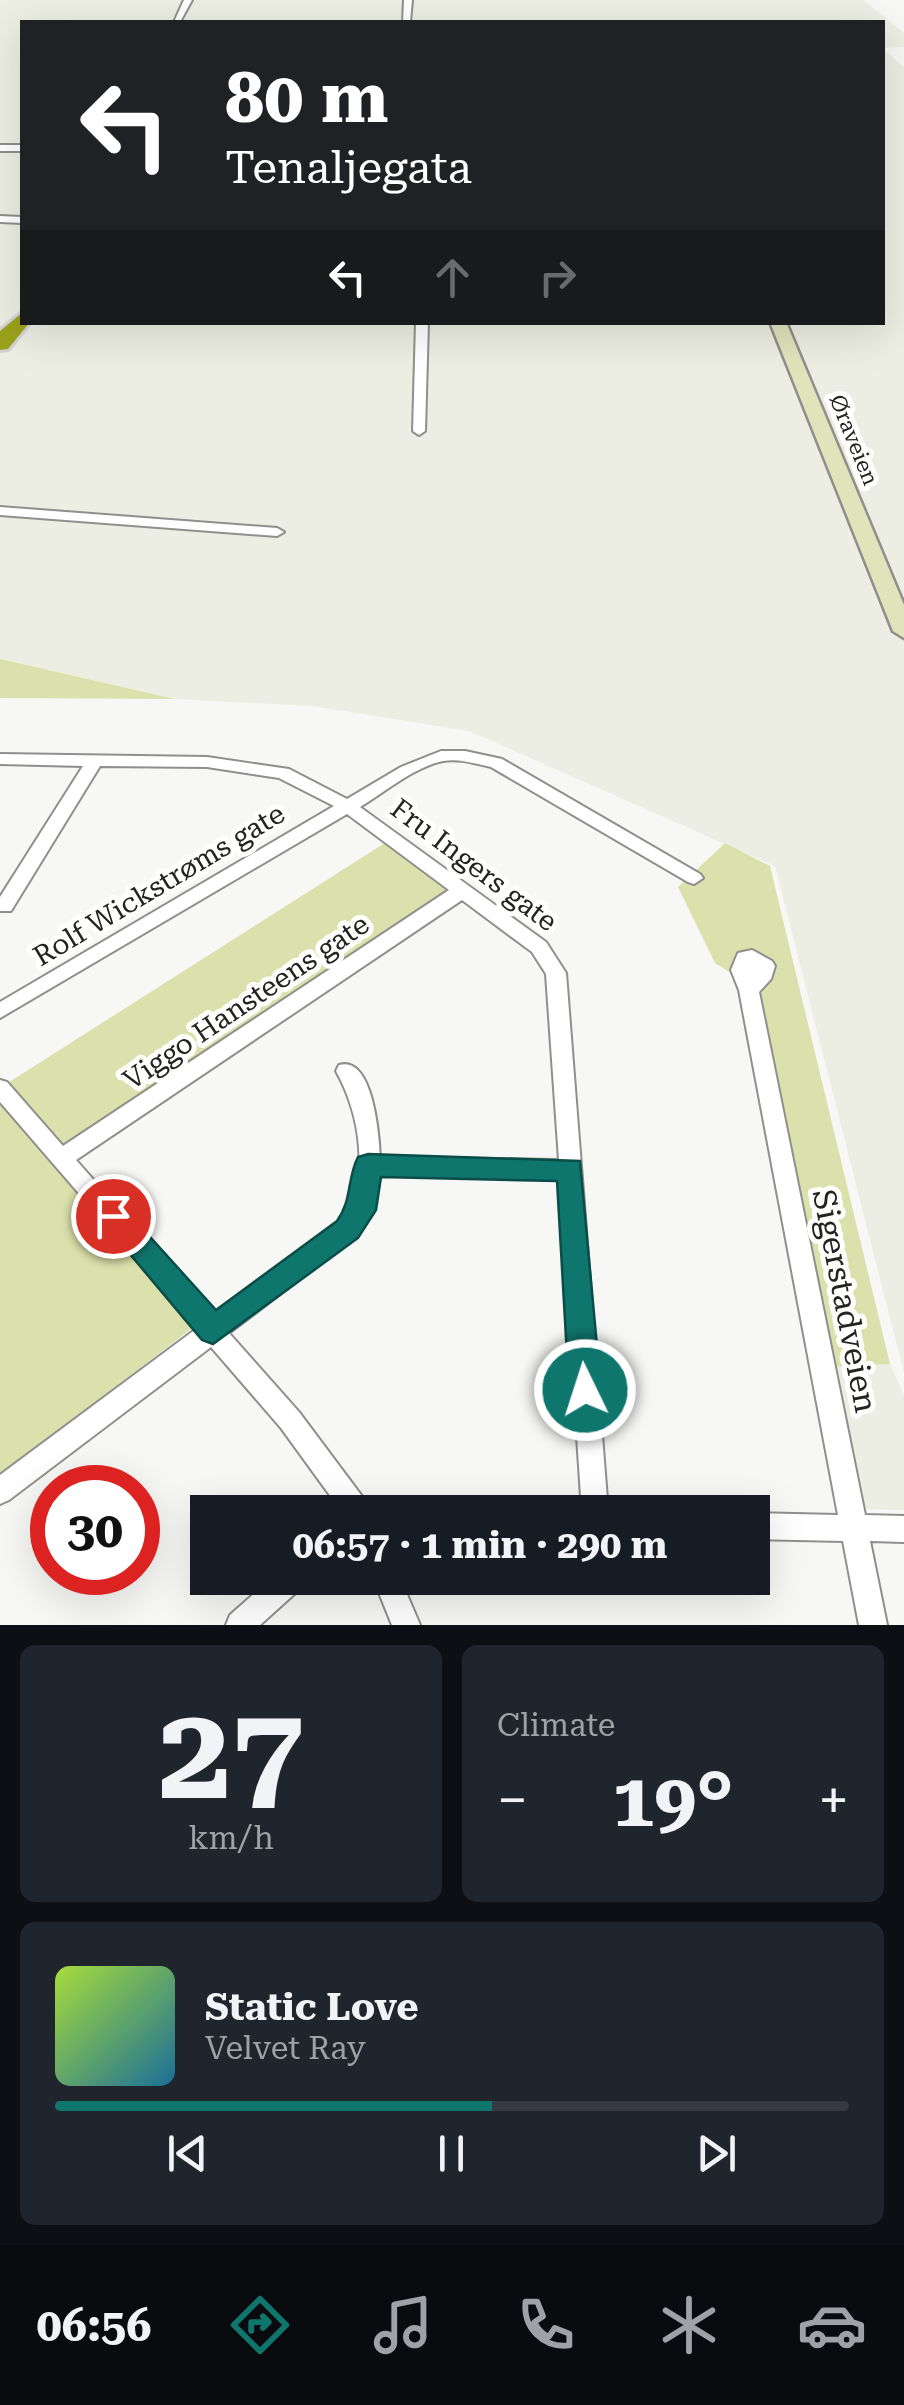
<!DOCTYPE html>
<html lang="en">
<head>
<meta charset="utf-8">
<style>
  :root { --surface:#171b24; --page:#20242c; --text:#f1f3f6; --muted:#9ea1a6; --line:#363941; --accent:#0f766e }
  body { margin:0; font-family:"Roboto Serif",serif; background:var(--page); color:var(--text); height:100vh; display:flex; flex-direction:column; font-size:38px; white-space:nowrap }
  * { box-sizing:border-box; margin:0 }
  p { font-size:32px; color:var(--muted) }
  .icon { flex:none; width:55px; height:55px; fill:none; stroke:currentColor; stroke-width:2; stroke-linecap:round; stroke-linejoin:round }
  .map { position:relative; height:1625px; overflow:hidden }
  .sheet { display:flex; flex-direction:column; gap:20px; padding:20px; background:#0d0f14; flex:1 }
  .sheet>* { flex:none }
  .hud { position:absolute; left:20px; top:20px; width:865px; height:305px; border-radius:0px; box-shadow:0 10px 40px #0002; background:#202124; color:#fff; overflow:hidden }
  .speed { position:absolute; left:30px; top:1465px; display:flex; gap:20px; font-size:50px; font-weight:700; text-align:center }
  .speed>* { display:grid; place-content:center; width:130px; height:130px; border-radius:50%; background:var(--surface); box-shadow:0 10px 40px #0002; line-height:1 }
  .speed .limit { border:15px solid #d22; background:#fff; color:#111 }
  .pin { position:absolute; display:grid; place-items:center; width:85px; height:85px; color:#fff; margin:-42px; border:5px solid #fff; border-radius:50%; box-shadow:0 2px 10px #0007 }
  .me { position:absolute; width:110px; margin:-55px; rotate:356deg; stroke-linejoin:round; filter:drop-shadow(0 0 8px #0008) }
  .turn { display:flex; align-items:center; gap:35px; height:210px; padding:0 40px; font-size:45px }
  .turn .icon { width:130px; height:130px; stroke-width:2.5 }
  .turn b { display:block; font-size:70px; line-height:85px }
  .lanes { display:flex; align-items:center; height:95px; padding:0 40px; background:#0003; justify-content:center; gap:50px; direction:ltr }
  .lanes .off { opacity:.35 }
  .big { font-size:75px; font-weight:700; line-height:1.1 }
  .sheet .card { flex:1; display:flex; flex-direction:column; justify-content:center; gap:15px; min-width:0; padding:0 35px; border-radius:15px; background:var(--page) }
  .sheet .dial { align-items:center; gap:0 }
  .dial b { font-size:130px; line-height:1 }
  .song { display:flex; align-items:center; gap:30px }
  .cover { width:120px; height:120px; border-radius:15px; background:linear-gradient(135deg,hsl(80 70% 55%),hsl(200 70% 35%)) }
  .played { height:10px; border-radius:5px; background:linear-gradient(90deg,var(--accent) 55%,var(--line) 55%) }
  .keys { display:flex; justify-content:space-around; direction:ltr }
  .heat { display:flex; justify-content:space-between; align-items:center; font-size:55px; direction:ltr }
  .sheet .tiles { flex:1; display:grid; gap:20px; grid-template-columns:1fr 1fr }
  .card:last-child { grid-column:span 2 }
  .trip { position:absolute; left:190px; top:1495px; width:580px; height:100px; border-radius:0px; background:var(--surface); box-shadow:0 10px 40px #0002; font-weight:700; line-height:100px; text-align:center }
  .tabs { display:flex; height:160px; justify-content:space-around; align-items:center; background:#090b0e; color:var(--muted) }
  .tabs .icon { width:70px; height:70px }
  .tabs .on { color:var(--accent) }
  .tabs b { font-size:45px; color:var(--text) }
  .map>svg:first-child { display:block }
</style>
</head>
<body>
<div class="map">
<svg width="904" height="1625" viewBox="0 0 904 1625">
  <rect width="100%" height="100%" fill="#f7f8f5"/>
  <path fill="#eceee3" d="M 0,0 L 863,0 L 904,33 L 904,47 L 883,48 L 882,22 L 22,22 L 22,322 L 882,322 L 883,49 L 904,67 L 904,1373 L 775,866 L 469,731 L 312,706 L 175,699 L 0,659 Z
    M 890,1364 L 904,1395 L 904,1510 L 856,1509 L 829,1367 Z"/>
  <path fill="#dbe1ac" d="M 0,659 L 175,699 L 0,698 Z
    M 388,841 L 457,891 L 62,1154 L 3,1086 Z
    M 725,843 L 770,866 L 890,1364 L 829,1367 L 756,996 L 773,967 L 763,954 L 742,952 L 735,957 L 736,976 L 715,963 L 678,887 Z
    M 0,1100 L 195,1326 L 0,1475 Z"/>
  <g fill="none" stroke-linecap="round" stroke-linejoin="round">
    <defs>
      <path id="street" d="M 184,0 L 192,0 L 180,22 L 174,22 Z
        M 404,0 L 412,0 L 410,22 L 403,22 Z
        M 0,145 L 22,145 L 22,151 L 0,151 Z
        M 0,216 L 22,217 L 22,223 L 0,222 Z
        M 416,322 L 428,322 L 425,431 L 419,435 L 413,431 Z
        M 0,507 L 277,528 L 284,532 L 277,536 L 0,515 Z
        M 441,751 L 465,751 L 502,759 L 700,874 L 703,878 L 694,884 L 688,882 L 491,767 C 476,764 459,758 443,761 C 414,767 385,792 360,807 L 546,942 L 566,973 L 608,1512 L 582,1512 L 560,1178 L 379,1175 L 373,1209 L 356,1236 L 229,1333 L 299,1412 L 367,1503 L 371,1512 L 342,1512 L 281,1428 L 211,1347 L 9,1500 L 0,1504 L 0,1475 L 196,1329 L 0,1102 L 0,1080 L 7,1082 L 63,1146 L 449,890 L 347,814 L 0,1018 L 0,1002 L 334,806 L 279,778 L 207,767 L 100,766 L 11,911 L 0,911 L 0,897 L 83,766 L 0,764 L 0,754 L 207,757 L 289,769 L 347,799 L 401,767 ZM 462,900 L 532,952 L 546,974 L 559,1160 L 380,1157 C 379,1135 373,1055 339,1065 L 336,1071 C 360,1114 372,1180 340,1222 L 214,1316 L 76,1160 Z
        M 752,950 L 772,961 L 775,966 L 771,979 L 759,992 L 865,1515 L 904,1516 L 904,1542 L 870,1541 L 887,1625 L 859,1625 L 843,1541 L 752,1539 L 752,1513 L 838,1515 L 739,990 L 731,970 L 738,953 Z
        M 272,1578 L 305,1578 L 301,1588 L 260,1625 L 226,1625 L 230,1615 Z
        M 373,1578 L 400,1578 L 420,1625 L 392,1625 Z"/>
      <path id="secondary" d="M 770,322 L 786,322 L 904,605 L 904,638 L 893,631 Z"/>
      <path id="highway" d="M 22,313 L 22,322 L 30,322 L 8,349 L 0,350 L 0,331 Z"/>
    </defs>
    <use href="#street" stroke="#8f8f8d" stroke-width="4"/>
    <use href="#secondary" stroke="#8f8f8d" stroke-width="5"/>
    <use href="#highway" stroke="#d3d3d3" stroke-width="6"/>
    <use href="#street" fill="#fff" fill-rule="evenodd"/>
    <use href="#secondary" fill="#e1e3bb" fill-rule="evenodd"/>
    <use href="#highway" fill="#9ba21b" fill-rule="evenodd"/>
  </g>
  <path fill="#0f766e" stroke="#0a4d48" stroke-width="2.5" d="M 368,1154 L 580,1161 L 601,1390 L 596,1400 L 585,1404 L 574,1400 L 569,1390 L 557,1181 L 381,1177 L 376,1210 L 358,1238 L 213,1344 L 202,1340 L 98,1216 L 102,1207 L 113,1203 L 123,1207 L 216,1310 L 337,1221 C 352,1201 347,1178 358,1157 Z"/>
  <g text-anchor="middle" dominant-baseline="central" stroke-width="10" stroke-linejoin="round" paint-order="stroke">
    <g font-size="22" fill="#232322" stroke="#fffffe">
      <text transform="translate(854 440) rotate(68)">Øraveien</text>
    </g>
    <g font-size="28" fill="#232322" stroke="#fffffe">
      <text transform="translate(474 865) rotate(37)">Fru Ingers gate</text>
      <text transform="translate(159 885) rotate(-31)">Rolf Wickstrøms gate</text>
      <text transform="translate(246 1002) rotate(-34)">Viggo Hansteens gate</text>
    </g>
    <g font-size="32" fill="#232322" stroke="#fffffe">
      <text transform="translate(845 1301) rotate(79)">Sigerstadveien</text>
    </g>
  </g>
</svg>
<div class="speed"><div class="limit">30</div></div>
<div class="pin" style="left:113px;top:1216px;background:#d93025"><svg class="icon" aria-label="arrive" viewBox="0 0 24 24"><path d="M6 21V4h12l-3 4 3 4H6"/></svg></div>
<svg class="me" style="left:585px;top:1390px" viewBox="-20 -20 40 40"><circle r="17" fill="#0f766e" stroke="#fff" stroke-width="3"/><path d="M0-11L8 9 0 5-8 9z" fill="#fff"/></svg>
<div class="trip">06:57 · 1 min · 290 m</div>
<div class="hud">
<div class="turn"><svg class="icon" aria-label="left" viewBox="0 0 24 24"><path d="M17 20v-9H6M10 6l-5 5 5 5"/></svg><div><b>80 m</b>Tenaljegata</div></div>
<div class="lanes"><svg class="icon" aria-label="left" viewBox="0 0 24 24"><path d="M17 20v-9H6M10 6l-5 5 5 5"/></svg><svg class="icon off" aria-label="ahead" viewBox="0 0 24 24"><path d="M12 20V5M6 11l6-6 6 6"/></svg><svg class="icon off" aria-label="right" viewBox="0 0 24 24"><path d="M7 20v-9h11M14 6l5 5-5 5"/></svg></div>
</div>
</div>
<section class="sheet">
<div class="tiles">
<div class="card dial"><b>27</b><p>km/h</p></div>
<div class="card"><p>Climate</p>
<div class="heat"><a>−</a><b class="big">19°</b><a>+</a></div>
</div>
<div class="card">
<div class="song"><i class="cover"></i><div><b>Static Love</b><p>Velvet Ray</p></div></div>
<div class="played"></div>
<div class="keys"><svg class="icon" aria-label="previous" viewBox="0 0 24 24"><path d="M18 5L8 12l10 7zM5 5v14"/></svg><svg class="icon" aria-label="pause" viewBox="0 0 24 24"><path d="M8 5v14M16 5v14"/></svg><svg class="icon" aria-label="next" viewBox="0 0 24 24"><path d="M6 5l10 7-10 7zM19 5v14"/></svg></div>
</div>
</div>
</section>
<nav class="tabs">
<b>06:56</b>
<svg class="icon on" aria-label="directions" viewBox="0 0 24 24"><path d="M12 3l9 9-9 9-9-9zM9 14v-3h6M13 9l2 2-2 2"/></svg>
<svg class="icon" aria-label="music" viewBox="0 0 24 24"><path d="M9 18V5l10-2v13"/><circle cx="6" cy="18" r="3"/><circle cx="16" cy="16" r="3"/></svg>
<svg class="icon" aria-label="phone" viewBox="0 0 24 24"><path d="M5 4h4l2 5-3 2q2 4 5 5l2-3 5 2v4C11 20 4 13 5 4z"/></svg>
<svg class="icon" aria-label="climate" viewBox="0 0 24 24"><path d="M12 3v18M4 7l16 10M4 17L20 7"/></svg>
<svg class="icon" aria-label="car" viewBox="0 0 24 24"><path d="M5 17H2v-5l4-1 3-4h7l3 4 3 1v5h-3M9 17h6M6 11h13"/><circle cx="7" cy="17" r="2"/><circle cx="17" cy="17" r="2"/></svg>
</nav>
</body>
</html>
